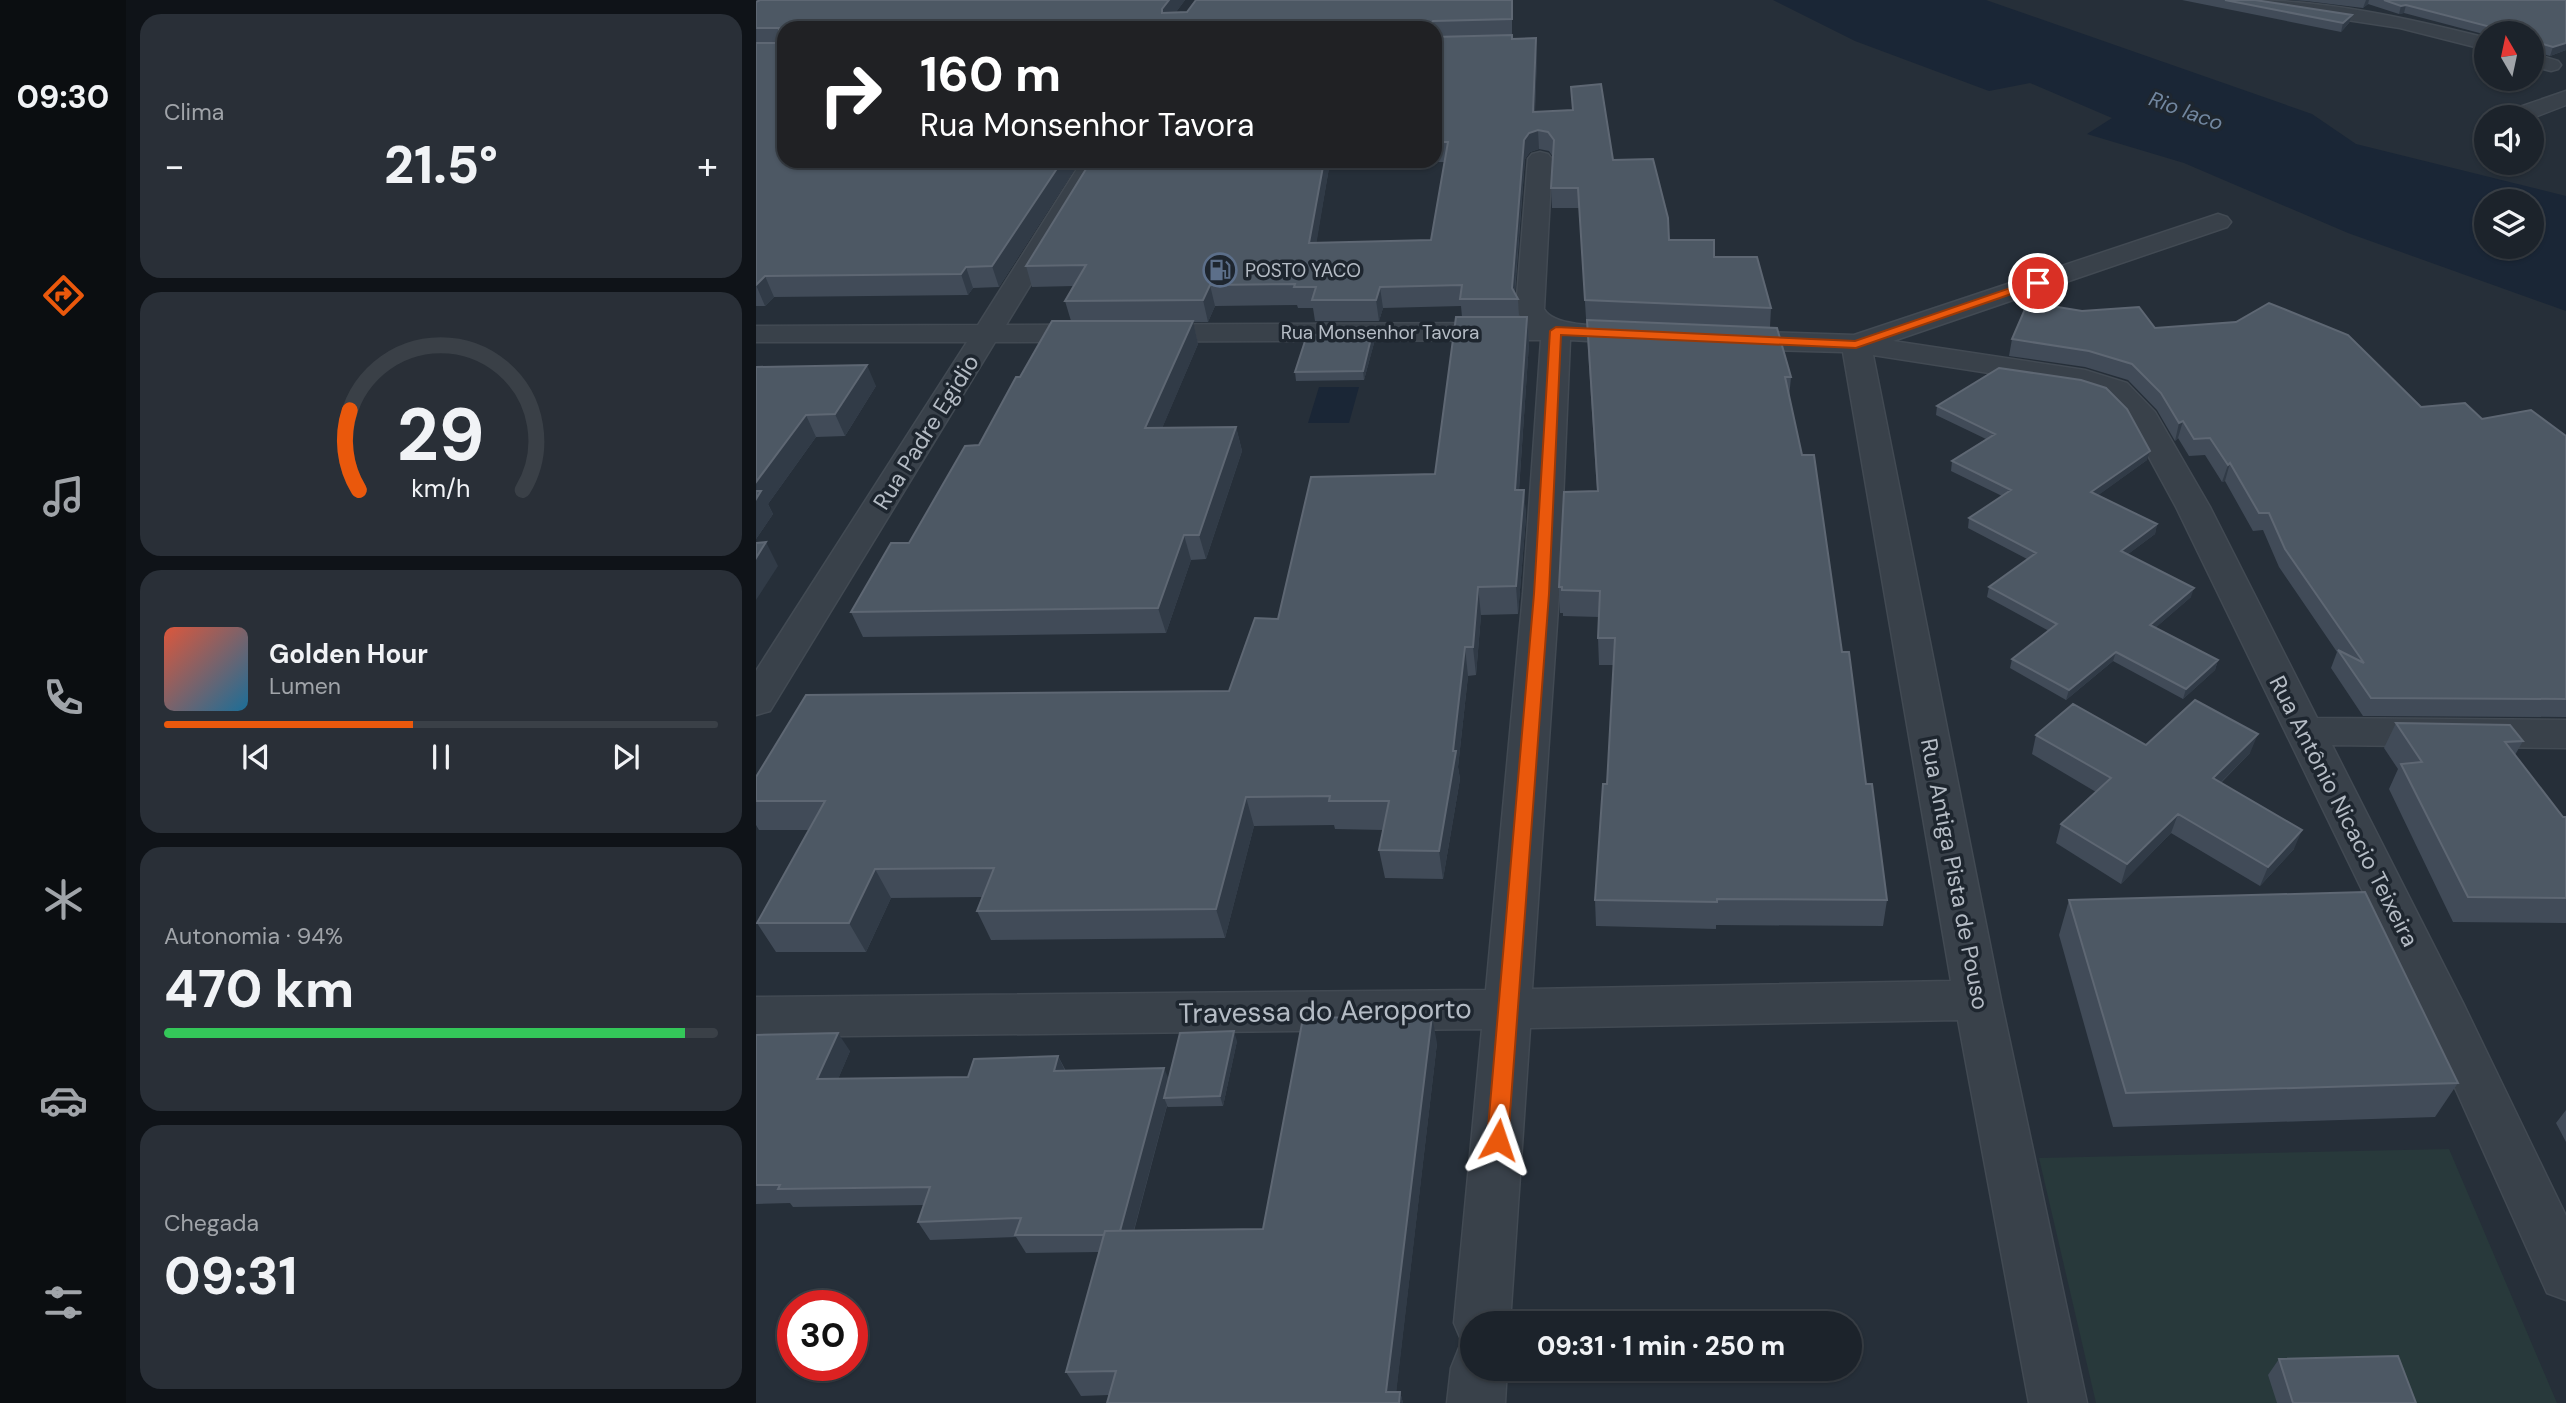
<!DOCTYPE html>
<html lang="pt">
<head>
<meta charset="utf-8">
<style>
  :root { --surface:#1c232b; --page:#292f37; --text:#f1f3f6; --muted:#a0a4a9; --line:#3a4047; --accent:#ea580c }
  body { margin:0; font-family:"DM Sans",sans-serif; background:var(--page); color:var(--text); height:100vh; display:flex; flex-direction:column; font-size:26px; white-space:nowrap }
  * { box-sizing:border-box; margin:0 }
  p { font-size:23px; color:var(--muted) }
  .icon { flex:none; width:38px; height:38px; fill:none; stroke:currentColor; stroke-width:2; stroke-linecap:round; stroke-linejoin:round }
  .map { position:relative; flex:1; overflow:hidden }
  .side { display:flex; flex-direction:column; gap:14px; padding:14px; background:#0f1318; width:630px }
  .side>* { flex:none }
  .banner { position:absolute; left:21px; top:21px; width:665px; height:147px; border-radius:21px; box-shadow:0 2px 5px #0004,0 0 0 2px var(--line); background:#202124; color:#fff; overflow:hidden }
  .needle { width:46px; rotate:351deg }
  .buttons { position:absolute; left:1718px; top:21px; display:grid; gap:14px }
  .buttons a { display:grid; place-items:center; width:70px; height:70px; border-radius:50%; background:var(--surface); box-shadow:0 2px 5px #0004,0 0 0 2px var(--line); font-size:35px }
  .speed { position:absolute; left:21px; top:1290px; display:flex; gap:14px; font-size:35px; font-weight:700; text-align:center }
  .speed>* { display:grid; place-content:center; width:91px; height:91px; border-radius:50%; background:var(--surface); box-shadow:0 2px 5px #0004,0 0 0 2px var(--line); line-height:1 }
  .speed .limit { border:10px solid #d22; background:#fff; color:#111 }
  .pin { position:absolute; display:grid; place-items:center; width:60px; height:60px; color:#fff; margin:-30px; border:4px solid #fff; border-radius:50%; box-shadow:0 2px 7px #0007 }
  .me { position:absolute; width:77px; margin:-38px; rotate:5deg; stroke-linejoin:round; filter:drop-shadow(0 0 5px #0008) }
  .turn { display:flex; align-items:center; gap:24px; height:147px; padding:0 28px; font-size:32px }
  .turn .icon { width:91px; height:91px; stroke-width:2.5 }
  .turn b { display:block; font-size:49px; line-height:60px }
  .big { font-size:52px; font-weight:800; line-height:1.1 }
  .side .card { flex:1; display:flex; flex-direction:column; justify-content:center; gap:10px; min-width:0; padding:0 24px; border-radius:21px; background:var(--page) }
  .side .dial { align-items:center; gap:0 }
  .dial svg { height:182px; overflow:visible; fill:none; stroke:var(--line); stroke-width:7; stroke-linecap:round; text-anchor:middle }
  .dial text { fill:var(--text); stroke:none }
  .song { display:flex; align-items:center; gap:21px }
  .cover { width:84px; height:84px; border-radius:10px; background:linear-gradient(135deg,hsl(10 70% 55%),hsl(200 70% 35%)) }
  .played { height:7px; border-radius:4px; background:linear-gradient(90deg,var(--accent) 45%,var(--line) 45%) }
  .keys { display:flex; justify-content:space-around; direction:ltr }
  .heat { display:flex; justify-content:space-between; align-items:center; font-size:38px; direction:ltr }
  .charge { height:10px; border-radius:5px; background:linear-gradient(90deg,#34c759 94%,var(--line) 0) }
  .trip { position:absolute; left:704px; top:1311px; width:402px; height:70px; border-radius:35px; background:var(--surface); box-shadow:0 2px 5px #0004,0 0 0 2px var(--line); font-weight:800; line-height:70px; text-align:center }
  main { display:flex; flex:1; min-height:0 }
  .dock { display:flex; flex-direction:column; width:126px; justify-content:space-around; align-items:center; background:#0b0e11; color:var(--muted) }
  .dock .icon { width:49px; height:49px }
  .dock .current { color:var(--accent) }
  .dock b { font-size:32px; color:var(--text) }
  .map>svg:first-child { display:block }
</style>
</head>
<body>
<main>
<nav class="dock">
<b>09:30</b>
<svg class="icon current" aria-label="directions" viewBox="0 0 24 24"><path d="M12 3l9 9-9 9-9-9zM9 14v-3h6M13 9l2 2-2 2"/></svg>
<svg class="icon" aria-label="music" viewBox="0 0 24 24"><path d="M9 18V5l10-2v13"/><circle cx="6" cy="18" r="3"/><circle cx="16" cy="16" r="3"/></svg>
<svg class="icon" aria-label="phone" viewBox="0 0 24 24"><path d="M5 4h4l2 5-3 2q2 4 5 5l2-3 5 2v4C11 20 4 13 5 4z"/></svg>
<svg class="icon" aria-label="climate" viewBox="0 0 24 24"><path d="M12 3v18M4 7l16 10M4 17L20 7"/></svg>
<svg class="icon" aria-label="car" viewBox="0 0 24 24"><path d="M5 17H2v-5l4-1 3-4h7l3 4 3 1v5h-3M9 17h6M6 11h13"/><circle cx="7" cy="17" r="2"/><circle cx="17" cy="17" r="2"/></svg>
<svg class="icon" aria-label="filters" viewBox="0 0 24 24"><path d="M4 7h16M4 17h16"/><circle cx="9" cy="7" r="2"/><circle cx="15" cy="17" r="2"/></svg>
</nav>
<section class="side">
<div class="card"><p>Clima</p>
<div class="heat"><a>−</a><b class="big">21.5°</b><a>+</a></div>
</div>
<div class="card dial"><svg viewBox="0 0 100 80">
<path d="M14 69A42 42 0 1 1 86 69"/>
<path d="M14 69A42 42 0 0 1 10 34" stroke="#ea580c"/>
<text x="50" y="56" font-size="32" font-weight="700">29</text>
<text x="50" y="72" font-size="11">km/h</text>
</svg></div>
<div class="card">
<div class="song"><i class="cover"></i><div><b>Golden Hour</b><p>Lumen</p></div></div>
<div class="played"></div>
<div class="keys"><svg class="icon" aria-label="previous" viewBox="0 0 24 24"><path d="M18 5L8 12l10 7zM5 5v14"/></svg><svg class="icon" aria-label="pause" viewBox="0 0 24 24"><path d="M8 5v14M16 5v14"/></svg><svg class="icon" aria-label="next" viewBox="0 0 24 24"><path d="M6 5l10 7-10 7zM19 5v14"/></svg></div>
</div>
<div class="card"><p>Autonomia · 94%</p><b class="big">470 km</b><div class="charge"></div></div>
<div class="card"><p>Chegada</p><b class="big">09:31</b></div>
</section>
<div class="map">
<svg width="1810" height="1403" viewBox="0 0 1810 1403">
  <rect width="100%" height="100%" fill="#262f39"/>
  <path fill="#28393b" d="M 1693,1149 L 1801,1403 L 1340,1403 L 1283,1158 Z"/>
  <path fill="#1a2636" fill-rule="evenodd" d="M 1017,0 L 1230,0 L 1556,114 L 1600,144 L 1810,196 L 1810,311 L 1592,233 L 1428,163 L 1331,134 L 1356,118 L 1274,83 L 1233,91 L 1099,41 ZM 1731,201 L 1776,201 L 1776,247 L 1731,247 Z
    M 563,387 L 603,387 L 593,423 L 552,423 Z"/>
  <g fill="none" stroke-linecap="round" stroke-linejoin="round">
    <defs>
      <path id="minor" d="M 1488,0 C 1571,0 1651,18 1731,38 L 1731,50 L 1644,28 L 1498,6 Z
        M 1776,53 L 1802,61 L 1805,65 L 1802,69 L 1795,71 L 1776,66 Z
        M 1810,91 L 1810,105 L 1776,118 L 1746,117 L 1749,112 Z
        M 784,152 L 792,154 L 796,159 L 788,309 C 799,330 861,325 883,326 L 893,329 L 897,335 L 893,341 L 883,344 L 814,340 L 803,594 L 776,989 L 1195,981 L 1087,352 L 971,349 L 961,346 L 957,340 L 961,334 L 971,331 L 1098,335 L 1453,217 L 1462,214 L 1471,217 L 1475,222 L 1471,227 L 1137,341 L 1329,370 L 1371,383 L 1399,412 L 1454,507 L 1561,718 L 1810,720 L 1810,748 L 1576,745 L 1707,1003 L 1810,1216 L 1810,1300 L 1791,1293 L 1661,1003 L 1420,507 L 1371,417 L 1349,395 L 1324,387 L 1117,355 L 1245,1000 L 1331,1403 L 1273,1403 L 1202,1020 L 774,1028 L 754,1323 L 716,1323 L 716,1368 L 751,1368 L 749,1403 L 691,1403 L 695,1368 L 703,1348 L 711,1344 L 706,1342 L 698,1323 L 726,1029 L 0,1037 L 0,997 L 730,990 L 767,594 L 785,340 L 239,342 L 14,711 L 0,715 L 0,671 L 211,342 L 0,342 L 0,326 L 222,325 L 326,161 L 350,161 L 250,325 L 768,323 L 760,309 L 772,159 L 776,154 Z"/>
    </defs>
    <use href="#minor" stroke="#424a53" stroke-width="3"/>
    <use href="#minor" fill="#39414a" fill-rule="evenodd"/>
  </g>
  <path fill="#414b58" fill-rule="evenodd" d="M 4,0 L 429,0 L 420,12 L 756,0 L 756,39 L 781,56 L 779,112 L 857,160 L 913,240 L 958,257 L 1015,308 L 1014,327 L 1035,377 L 1033,398 L 1086,652 L 1131,900 L 1127,926 L 960,925 L 960,929 L 840,926 L 839,900 L 851,784 L 858,665 L 843,665 L 842,638 L 843,617 L 807,616 L 807,613 L 804,613 L 803,587 L 841,491 L 823,208 L 796,208 L 795,188 L 797,157 L 793,151 L 783,149 L 774,152 L 769,159 L 759,293 L 762,299 L 763,317 L 771,317 L 773,343 L 763,490 L 768,490 L 770,517 L 762,614 L 725,615 L 720,675 L 712,676 L 702,767 L 704,779 L 687,879 L 629,878 L 623,850 L 627,830 L 579,829 L 578,825 L 498,826 L 469,938 L 235,940 L 221,911 L 226,897 L 135,898 L 110,952 L 20,952 L 1,923 L 53,830 L 3,830 L 0,825 L 0,777 L 473,691 L 522,619 L 679,474 L 706,317 L 705,306 L 627,308 L 623,321 L 559,321 L 557,308 L 542,308 L 541,305 L 459,306 L 452,322 L 437,322 L 442,344 L 406,428 L 480,427 L 486,451 L 450,559 L 435,560 L 410,633 L 107,637 L 95,612 L 153,543 L 223,445 L 264,377 L 315,321 L 309,301 L 318,286 L 276,287 L 270,266 L 335,161 L 679,161 L 679,28 L 28,28 L 324,161 L 243,287 L 217,288 L 212,295 L 18,297 L 9,306 L 0,306 L 0,2 ZM 574,162 L 689,162 L 675,240 L 560,243 Z
    M 1426,0 L 1499,0 L 1596,15 L 1593,23 L 1585,32 Z
    M 1535,0 L 1810,0 L 1810,50 L 1794,56 L 1776,51 L 1776,33 L 1731,33 L 1731,35 L 1648,13 L 1643,14 L 1612,4 L 1607,8 L 1550,1 Z
    M 1399,328 L 1665,407 L 1810,436 L 1810,717 L 1607,716 L 1575,668 L 1581,652 L 1523,567 L 1507,530 L 1497,531 L 1469,481 L 1466,482 L 1449,455 L 1433,456 L 1422,438 L 1419,441 L 1401,410 L 1372,380 L 1329,367 L 1253,356 L 1256,339 Z
    M 616,334 L 618,343 L 608,380 L 540,381 L 539,372 Z
    M 0,367 L 120,386 L 89,436 L 60,437 L 12,504 L 17,514 L 0,539 Z
    M 1181,406 L 1391,460 L 1342,495 L 1401,524 L 1399,534 L 1372,554 L 1435,597 L 1399,628 L 1462,660 L 1459,670 L 1427,699 L 1357,661 L 1310,700 L 1254,668 L 1256,659 L 1293,631 L 1231,597 L 1233,587 L 1271,559 L 1212,528 L 1213,518 L 1246,496 L 1195,471 L 1196,461 L 1230,439 L 1180,415 Z
    M 1640,723 L 1767,741 L 1759,755 L 1807,817 L 1810,817 L 1810,923 L 1697,922 L 1633,789 L 1642,769 L 1628,748 Z
    M 1280,735 L 1390,745 L 1494,753 L 1465,783 L 1538,849 L 1504,886 L 1415,833 L 1365,884 L 1300,843 L 1305,824 L 1340,792 L 1276,754 Z
    M 1313,900 L 1702,1083 L 1679,1117 L 1357,1127 L 1303,935 Z
    M 0,1035 L 94,1051 L 82,1079 L 212,1077 L 302,1056 L 310,1071 L 413,1079 L 481,1041 L 467,1106 L 412,1107 L 411,1106 L 378,1231 L 507,1229 L 681,1043 L 640,1392 L 644,1392 L 647,1403 L 351,1403 L 353,1395 L 325,1396 L 310,1372 L 343,1252 L 270,1253 L 260,1237 L 174,1240 L 162,1222 L 168,1205 L 37,1207 L 34,1203 L 0,1204 Z
    M 1810,1110 L 1810,1142 L 1800,1123 Z
    M 1523,1359 L 1660,1403 L 1521,1403 L 1512,1375 Z"/>
  <path fill="#313b47" d="M 413,0 L 429,0 L 410,26 L 406,9 Z
    M 1610,0 L 1613,0 L 1612,4 L 1607,8 Z
    M 1650,5 L 1648,13 L 1643,14 L 1645,6 Z
    M 1596,15 L 1593,23 L 1585,32 L 1587,23 Z
    M 780,38 L 781,56 L 778,131 L 777,112 Z
    M 1810,43 L 1810,50 L 1794,56 L 1797,47 Z
    M 782,130 L 783,149 L 774,152 L 769,159 L 758,299 L 756,288 L 768,140 L 773,133 Z
    M 306,161 L 324,161 L 243,287 L 236,266 Z
    M 568,161 L 574,161 L 574,162 L 557,264 L 553,243 Z
    M 210,267 L 217,288 L 212,295 L 205,274 Z
    M 9,276 L 18,297 L 9,306 L 0,285 Z
    M 454,285 L 459,306 L 452,322 L 447,300 Z
    M 624,287 L 627,308 L 623,321 L 620,300 Z
    M 771,317 L 773,343 L 761,517 L 759,490 Z
    M 437,321 L 442,344 L 396,452 L 389,428 Z
    M 616,334 L 618,343 L 608,380 L 607,371 Z
    M 111,365 L 120,386 L 89,436 L 79,414 Z
    M 50,415 L 60,437 L 12,504 L 17,514 L 0,539 L 0,482 Z
    M 1427,421 L 1422,438 L 1419,441 L 1423,423 Z
    M 480,427 L 486,451 L 450,559 L 443,535 Z
    M 1394,451 L 1391,460 L 1333,502 L 1335,492 Z
    M 1474,463 L 1469,481 L 1466,482 L 1472,465 Z
    M 768,490 L 770,517 L 762,614 L 760,586 Z
    M 1401,524 L 1399,534 L 1363,561 L 1365,551 Z
    M 428,535 L 435,560 L 410,633 L 402,608 Z
    M 10,542 L 22,566 L 0,600 L 0,558 Z
    M 722,587 L 725,615 L 720,675 L 717,647 Z
    M 1438,588 L 1435,597 L 1391,635 L 1394,625 Z
    M 709,647 L 712,676 L 702,767 L 704,779 L 687,879 L 683,851 L 697,751 Z
    M 1360,652 L 1357,661 L 1310,700 L 1313,690 Z
    M 1462,660 L 1459,670 L 1427,699 L 1430,689 Z
    M 1502,734 L 1494,753 L 1450,797 L 1457,778 Z
    M 490,797 L 498,826 L 469,938 L 460,909 Z
    M 1422,814 L 1415,833 L 1365,884 L 1371,864 Z
    M 1546,830 L 1538,849 L 1504,886 L 1512,867 Z
    M 119,869 L 135,898 L 110,952 L 93,923 Z
    M 676,1016 L 681,1043 L 639,1403 L 630,1392 Z
    M 478,1031 L 481,1041 L 467,1106 L 464,1096 Z
    M 82,1033 L 94,1051 L 74,1098 L 61,1079 Z
    M 302,1056 L 311,1075 L 298,1071 Z
    M 408,1068 L 416,1087 L 408,1098 L 411,1105 L 372,1252 L 363,1234 Z
    M 644,1392 L 647,1403 L 643,1403 Z"/>
  <path fill="#4d5864" stroke="#5e6773" stroke-width="2" d="M 4,0 L 413,0 L 406,9 L 406,13 L 431,12 L 440,0 L 756,0 L 756,19 L 677,21 L 675,24 L 675,28 L 28,28 L 28,161 L 306,161 L 236,266 L 210,267 L 205,274 L 9,276 L 0,285 L 0,43 L 23,43 L 23,28 L 0,28 L 0,2 Z
    M 1469,0 L 1499,0 L 1596,15 L 1587,23 Z
    M 1628,0 L 1810,0 L 1810,43 L 1797,47 L 1780,42 L 1777,44 L 1776,33 L 1742,33 L 1737,32 L 1735,27 L 1650,5 L 1645,6 Z
    M 756,35 L 756,39 L 780,38 L 777,112 L 817,110 L 815,87 L 845,84 L 857,160 L 897,159 L 912,218 L 913,240 L 958,240 L 958,257 L 1001,257 L 1015,308 L 829,300 L 822,188 L 795,188 L 798,140 L 792,132 L 782,130 L 773,133 L 768,140 L 756,288 L 762,299 L 704,299 L 706,285 L 624,287 L 620,300 L 556,300 L 560,287 L 538,287 L 539,284 L 454,285 L 447,300 L 309,301 L 330,265 L 270,266 L 335,161 L 568,161 L 553,243 L 675,240 L 692,142 L 679,142 L 679,37 Z
    M 1272,302 L 1326,311 L 1383,307 L 1399,328 L 1480,322 L 1513,303 L 1592,335 L 1665,407 L 1709,403 L 1726,419 L 1775,410 L 1810,436 L 1810,699 L 1615,698 L 1582,650 L 1608,663 L 1529,549 L 1513,513 L 1503,513 L 1474,463 L 1472,465 L 1454,438 L 1438,439 L 1427,421 L 1423,423 L 1405,393 L 1376,364 L 1333,351 L 1256,339 Z
    M 700,317 L 771,317 L 759,490 L 768,490 L 760,586 L 722,587 L 717,647 L 709,647 L 697,751 L 700,751 L 683,851 L 623,850 L 633,801 L 573,801 L 574,796 L 490,797 L 460,909 L 221,911 L 238,868 L 119,869 L 93,923 L 1,923 L 69,801 L 0,801 L 0,777 L 50,695 L 473,691 L 499,618 L 522,619 L 555,477 L 679,474 Z
    M 831,320 L 1021,328 L 1035,377 L 1029,377 L 1046,455 L 1058,455 L 1086,652 L 1093,652 L 1110,784 L 1116,784 L 1131,900 L 961,899 L 961,902 L 839,900 L 847,784 L 851,784 L 859,638 L 842,638 L 844,591 L 806,590 L 806,587 L 803,587 L 808,492 L 842,491 Z
    M 296,321 L 437,321 L 389,428 L 480,427 L 443,535 L 428,535 L 402,608 L 95,612 L 135,543 L 153,543 L 209,446 L 223,445 L 260,377 L 264,377 Z
    M 616,334 L 607,371 L 539,372 L 551,335 Z
    M 111,365 L 79,414 L 50,415 L 0,482 L 0,367 Z
    M 1243,368 L 1325,380 L 1350,388 L 1371,409 L 1394,451 L 1335,492 L 1401,524 L 1365,551 L 1438,588 L 1394,625 L 1462,660 L 1430,689 L 1360,652 L 1313,690 L 1256,659 L 1301,624 L 1233,587 L 1280,553 L 1213,518 L 1255,490 L 1196,461 L 1239,434 L 1181,406 Z
    M 0,491 L 5,491 L 0,499 Z
    M 10,542 L 0,558 L 0,543 Z
    M 1439,700 L 1502,734 L 1457,778 L 1546,830 L 1512,867 L 1422,814 L 1371,864 L 1305,824 L 1355,778 L 1280,735 L 1317,704 L 1390,745 Z
    M 1640,723 L 1754,725 L 1767,741 L 1749,742 L 1807,817 L 1810,817 L 1810,898 L 1712,897 L 1645,764 L 1666,762 Z
    M 1609,892 L 1702,1083 L 1370,1093 L 1313,900 Z
    M 676,1016 L 630,1392 L 644,1392 L 643,1403 L 351,1403 L 360,1371 L 310,1372 L 349,1231 L 507,1229 L 547,1018 Z
    M 478,1031 L 464,1096 L 408,1098 L 424,1033 Z
    M 82,1033 L 61,1079 L 212,1077 L 218,1059 L 302,1056 L 298,1071 L 408,1068 L 364,1231 L 349,1231 L 348,1235 L 259,1235 L 265,1218 L 162,1222 L 174,1187 L 22,1189 L 24,1185 L 0,1185 L 0,1035 Z
    M 1642,1356 L 1660,1403 L 1537,1403 L 1523,1359 Z"/>
  <path fill="#ea580c" stroke="#983908" stroke-width="2" d="M 1278,280 L 1287,283 L 1100,348 L 805,335 L 793,594 L 752,1140 L 749,1146 L 742,1149 L 734,1146 L 731,1140 L 778,594 L 794,331 L 800,327 L 1099,341 Z"/>
  <defs>
    <symbol id="fuel-ring" viewBox="-11 -11 22 22"><circle r="9.5" fill="#1e262f" stroke="#5c6f8a" stroke-width="1.5"/><path d="M-5.5-6h7V0h2V4h1.3V-2.5L3-4.5l.8-.8L6-3V5H2.5V1h-1V6h-7ZM-4.2-4.7v3.2H.2V-4.7Z" fill="#5c6f8a"/></symbol>
  </defs>
  <g fill-rule="evenodd">
    <use href="#fuel-ring" x="445" y="251" width="38" height="38"/>
  </g>
  <g text-anchor="middle" dominant-baseline="central" stroke-width="7" stroke-linejoin="round" paint-order="stroke">
    <g font-size="19" fill="#b5bcc5" stroke="#1e262f" text-anchor="start">
      <text x="489" y="270">POSTO YACO</text>
    </g>
    <g font-size="19" fill="#b5bcc5" stroke="#1e262f">
      <text x="624" y="332">Rua Monsenhor Tavora</text>
    </g>
    <g font-size="21" font-style="italic" fill="#7287a0" stroke="#1e262f">
      <text transform="translate(1430 111) rotate(20)">Rio Iaco</text>
    </g>
    <g font-size="23" fill="#b5bcc5" stroke="#1e262f">
      <text transform="translate(170 432) rotate(-58)">Rua Padre Egidio</text>
      <text transform="translate(1588 811) rotate(63)">Rua Antônio Nicacio Teixeira</text>
      <text transform="translate(1199 874) rotate(79)">Rua Antiga Pista de Pouso</text>
    </g>
    <g font-size="28" fill="#b5bcc5" stroke="#1e262f">
      <text transform="translate(569 1011) rotate(-1)">Travessa do Aeroporto</text>
    </g>
  </g>
</svg>
<div class="buttons">
<a><svg class="needle" viewBox="-14 -14 28 28"><path d="M0-13l5 13h-10z" fill="#e53935"/><path d="M0 13l5-13h-10z" fill="#a0a4a9"/></svg></a>
<a><svg class="icon" aria-label="sound" viewBox="0 0 24 24"><path d="M4 9h4l5-4v14l-5-4H4zM17 9q2 3 0 6"/></svg></a>
<a><svg class="icon" aria-label="layers" viewBox="0 0 24 24"><path d="M12 4l9 5-9 5-9-5zM3 14l9 5 9-5"/></svg></a>
</div>
<div class="speed"><div class="limit">30</div></div>
<div class="pin" style="left:1282px;top:283px;background:#d93025"><svg class="icon" aria-label="arrive" viewBox="0 0 24 24"><path d="M6 21V4h12l-3 4 3 4H6"/></svg></div>
<svg class="me" style="left:742px;top:1140px" viewBox="-20 -20 40 40"><path d="M0-17L14 15 0 8-14 15z" fill="#ea580c" stroke="#fff" stroke-width="4"/></svg>
<div class="trip">09:31 · 1 min · 250 m</div>
<div class="banner">
<div class="turn"><svg class="icon" aria-label="right" viewBox="0 0 24 24"><path d="M7 20v-9h11M14 6l5 5-5 5"/></svg><div><b>160 m</b>Rua Monsenhor Tavora</div></div>
</div>
</div>
</main>
</body>
</html>
